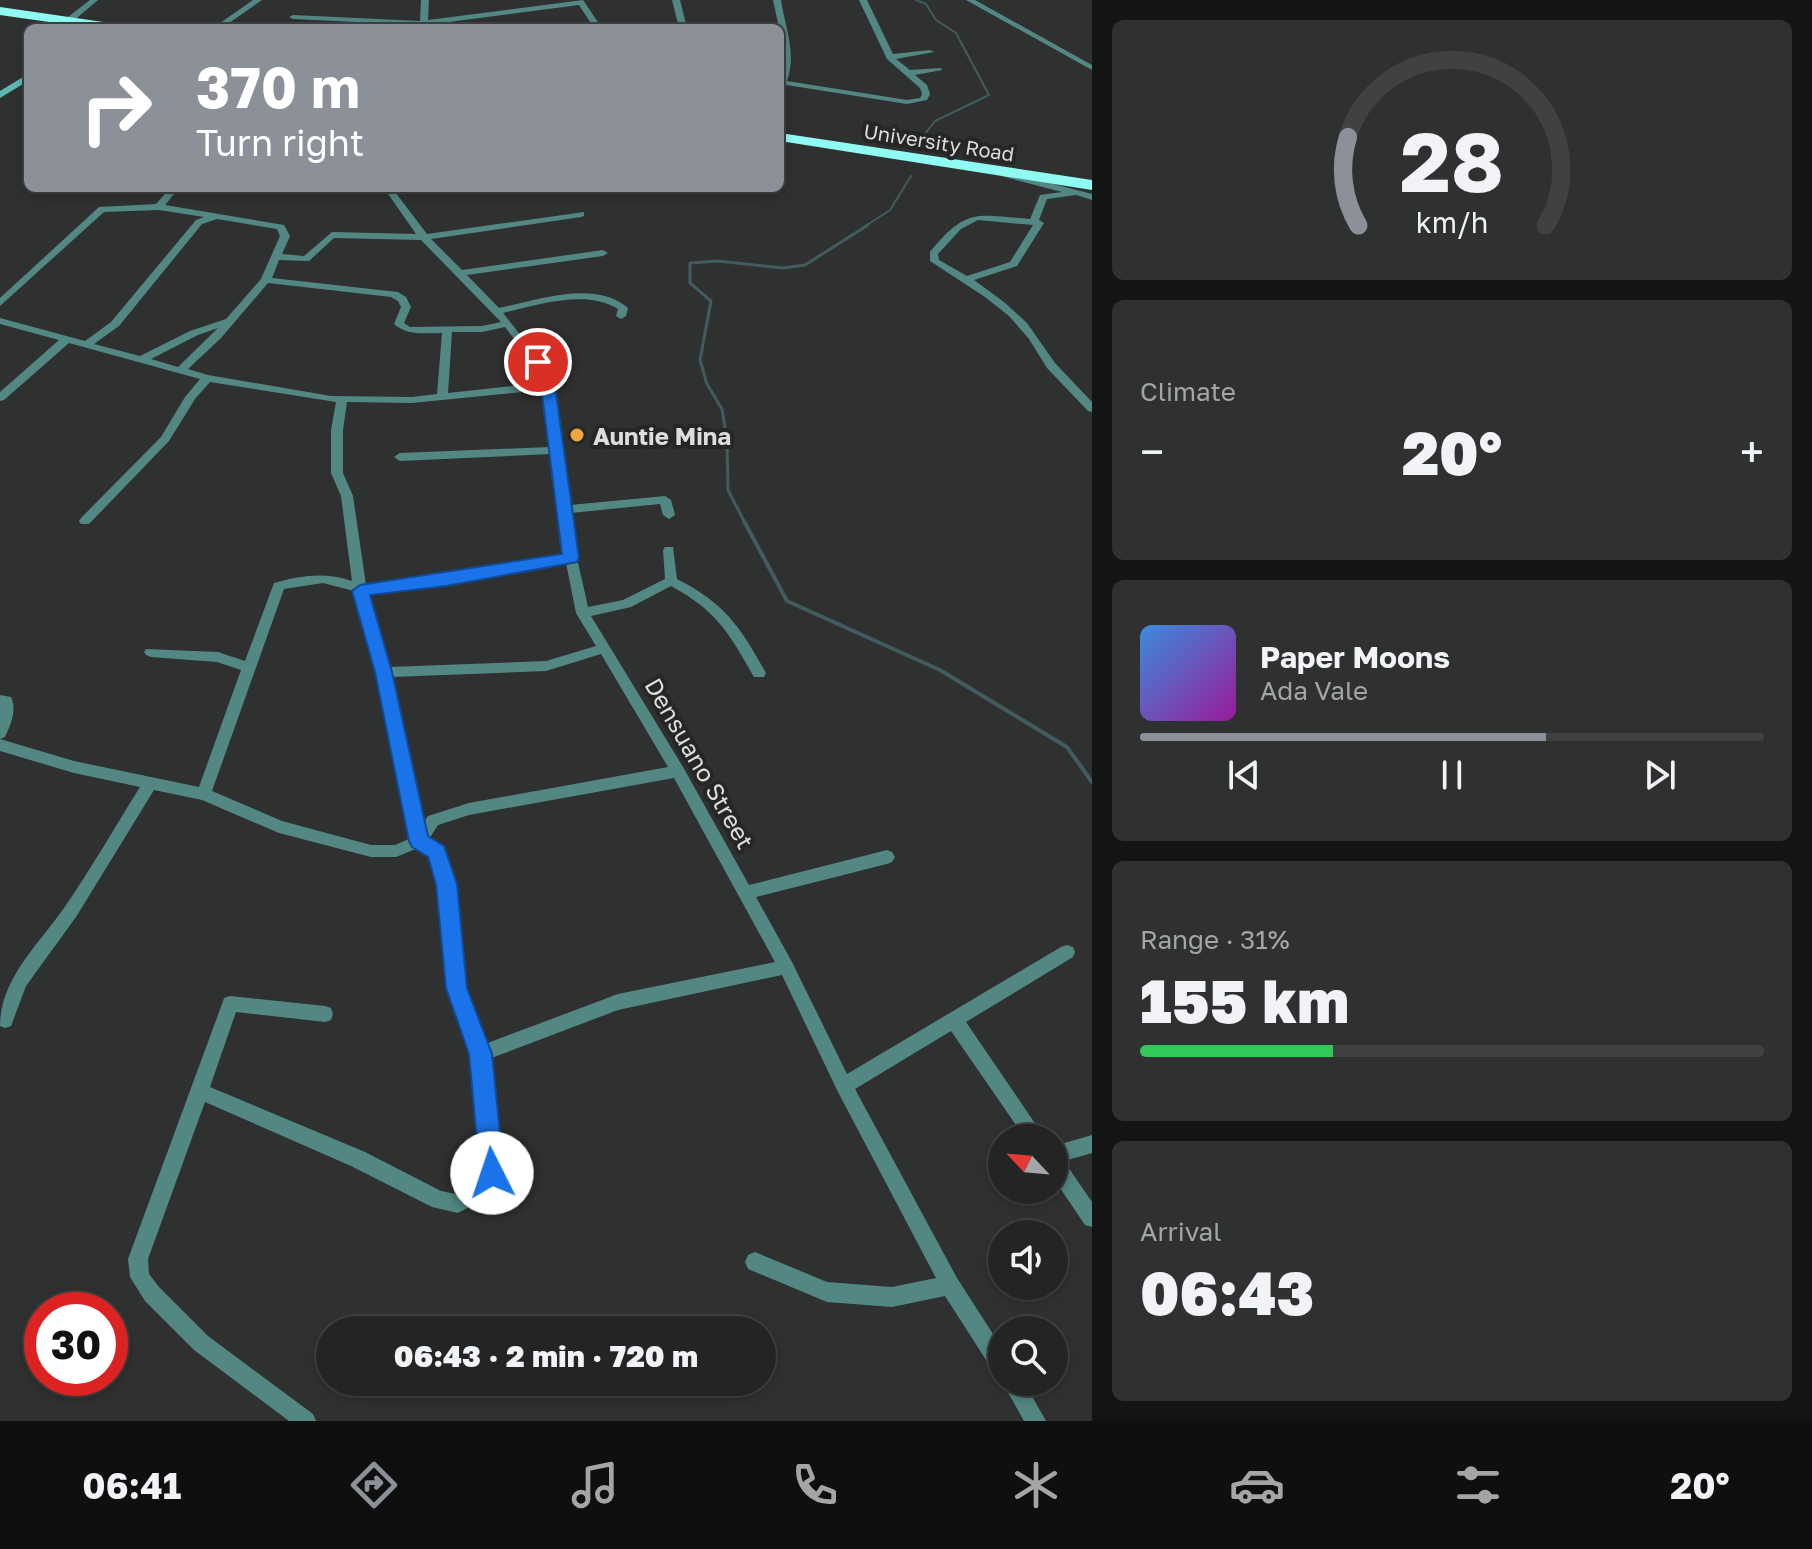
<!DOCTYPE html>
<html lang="en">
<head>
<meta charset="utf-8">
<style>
  :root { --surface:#232524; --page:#2f3131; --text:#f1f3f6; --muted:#a3a5a6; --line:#404241; --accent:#8c9099 }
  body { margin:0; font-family:"Golos Text",sans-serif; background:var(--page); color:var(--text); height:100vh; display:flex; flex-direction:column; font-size:30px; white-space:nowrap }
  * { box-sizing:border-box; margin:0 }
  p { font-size:26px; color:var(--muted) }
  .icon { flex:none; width:44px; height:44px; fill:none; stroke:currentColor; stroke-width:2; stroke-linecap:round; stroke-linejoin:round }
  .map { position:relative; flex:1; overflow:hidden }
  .panel { display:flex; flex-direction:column; gap:20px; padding:20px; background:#131414; width:720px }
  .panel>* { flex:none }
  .guide { position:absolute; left:24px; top:24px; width:760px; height:168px; border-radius:12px; box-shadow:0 4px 12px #0003,0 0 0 2px var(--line); background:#8c9099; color:#fff; overflow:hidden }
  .needle { width:52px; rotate:296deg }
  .controls { position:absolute; left:988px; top:1124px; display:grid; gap:16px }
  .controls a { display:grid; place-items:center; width:80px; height:80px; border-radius:50%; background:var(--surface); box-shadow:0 4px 12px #0003,0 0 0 2px var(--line); font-size:40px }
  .speed { position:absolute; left:24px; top:1292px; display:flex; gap:16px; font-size:40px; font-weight:700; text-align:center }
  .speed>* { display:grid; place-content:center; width:104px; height:104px; border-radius:50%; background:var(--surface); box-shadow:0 4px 12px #0003,0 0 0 2px var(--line); line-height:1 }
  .speed .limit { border:12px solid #d22; background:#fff; color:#111 }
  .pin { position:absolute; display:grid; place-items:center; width:68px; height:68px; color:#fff; margin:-34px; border:4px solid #fff; border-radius:50%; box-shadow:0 2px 8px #0007 }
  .me { position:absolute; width:88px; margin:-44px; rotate:356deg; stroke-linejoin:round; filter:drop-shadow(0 0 6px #0008) }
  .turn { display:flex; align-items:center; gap:28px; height:168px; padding:0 40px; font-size:36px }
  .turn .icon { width:104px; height:104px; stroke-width:2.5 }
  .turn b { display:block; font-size:56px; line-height:68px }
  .big { font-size:60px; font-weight:800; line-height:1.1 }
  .panel .widget { flex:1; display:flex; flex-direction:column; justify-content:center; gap:12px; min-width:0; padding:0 28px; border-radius:12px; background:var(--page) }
  .panel .dial { align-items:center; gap:0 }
  .dial svg { height:208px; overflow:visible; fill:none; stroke:var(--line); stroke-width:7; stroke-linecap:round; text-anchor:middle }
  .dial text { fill:var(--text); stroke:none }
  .song { display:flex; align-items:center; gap:24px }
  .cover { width:96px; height:96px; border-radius:12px; background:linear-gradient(135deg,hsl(210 70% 55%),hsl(300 70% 35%)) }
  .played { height:8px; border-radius:4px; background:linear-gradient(90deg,var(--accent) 65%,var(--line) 65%) }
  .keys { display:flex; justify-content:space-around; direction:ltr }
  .heat { display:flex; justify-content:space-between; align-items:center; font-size:44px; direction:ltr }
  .charge { height:12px; border-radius:6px; background:linear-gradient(90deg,#34c759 31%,var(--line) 0) }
  .trip { position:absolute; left:316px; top:1316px; width:460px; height:80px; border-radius:40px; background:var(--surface); box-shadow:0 4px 12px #0003,0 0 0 2px var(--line); font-weight:800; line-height:80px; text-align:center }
  .tab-bar { display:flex; height:128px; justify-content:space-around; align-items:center; background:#0e0f0e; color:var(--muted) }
  .tab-bar .icon { width:56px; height:56px }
  .tab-bar .on { color:var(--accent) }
  .tab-bar b { font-size:36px; color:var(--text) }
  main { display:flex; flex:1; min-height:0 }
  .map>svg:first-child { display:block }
</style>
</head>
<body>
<main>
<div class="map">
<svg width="1092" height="1421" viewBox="0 0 1092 1421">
  <rect width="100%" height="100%" fill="#2f3130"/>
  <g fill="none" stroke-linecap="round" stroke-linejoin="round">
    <path stroke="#425b5e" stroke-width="2" d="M 914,148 L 935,121 L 989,95 L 956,33 L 936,20 L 926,4 L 916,0
      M 864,227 L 890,210 L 911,176"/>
    <path stroke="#425b5e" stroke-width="3" d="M 745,523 L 728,490 L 727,440 L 722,409 L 707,384 L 700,360 L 711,301 L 690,283 L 690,263 L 718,261 L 783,268 L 805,265 L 868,225"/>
    <path stroke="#425b5e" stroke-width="4" d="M 744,521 L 787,601 L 940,670 L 1067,747 L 1092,782"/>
    <path fill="#528783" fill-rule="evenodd" d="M 90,0 L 98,0 L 65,28 L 59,28 L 59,24 Z
      M 253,0 L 262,0 L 222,28 L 213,28 Z
      M 421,0 L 429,0 L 428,20 L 583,0 L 602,28 L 594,28 L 579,5 L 426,25 L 423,28 L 415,28 L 418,25 L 293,19 L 289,17 L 293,15 L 420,21 Z
      M 672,0 L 680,0 L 687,28 L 679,28 Z
      M 773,0 L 781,0 C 785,28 797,53 787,81 L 907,100 L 920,98 L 922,94 L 920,88 L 887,59 L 859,0 L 867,0 L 893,54 L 930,50 L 934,52 L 896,59 L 910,70 L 941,68 L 942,70 L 915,75 L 927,85 L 930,94 L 927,100 L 907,104 L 780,84 L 784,51 Z
      M 966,0 L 975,0 L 1092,65 L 1092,70 Z
      M 1004,171 L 1092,194 L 1092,200 L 1076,195 L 1047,199 L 1039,220 L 1044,223 L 1017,266 L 974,280 L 1004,302 L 1027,323 L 1055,363 L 1092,402 L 1092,412 L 1088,411 L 1047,368 L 1029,339 L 1009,316 L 985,297 L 930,261 L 930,252 C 967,207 976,215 1030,219 L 1040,195 L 1062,192 L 1001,176 L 1000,174 ZM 978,220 L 1033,225 L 1010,262 L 967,276 L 939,260 L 938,254 L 961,229 Z
      M 170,188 L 179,188 L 165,205 L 284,225 L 290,236 L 282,254 L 304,256 L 332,232 L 416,234 L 384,188 L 392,188 L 427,234 L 584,212 L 584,216 L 581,217 L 431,239 L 462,270 L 603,250 L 608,253 L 603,256 L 467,275 L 499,308 C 537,300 595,279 628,308 L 626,316 L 621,319 L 616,316 L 618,309 C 586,289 538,305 503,313 L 538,357 L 553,386 L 570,505 L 665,496 L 671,500 L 675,515 L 669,519 L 663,515 L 660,504 L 571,513 L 577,558 L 588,607 L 623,600 L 665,579 L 663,550 L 665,547 L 673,547 L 677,579 C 726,604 740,627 766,673 L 764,677 L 754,677 C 729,633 717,611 671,586 L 631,607 L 591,616 L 683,767 L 749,885 L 887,850 L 892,852 L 895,857 L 892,862 L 887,864 L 756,897 L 792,962 L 847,1074 L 1061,947 L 1067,945 L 1073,947 L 1075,952 L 1073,957 L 966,1022 L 1045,1138 L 1025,1138 L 951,1031 L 855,1089 L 957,1278 L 1002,1348 L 1002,1377 L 995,1374 L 945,1296 L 892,1307 L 827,1302 L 748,1269 L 745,1262 L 748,1255 L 755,1252 L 827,1282 L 892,1287 L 936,1278 L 838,1092 L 782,975 L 618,1010 L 489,1059 L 501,1173 L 486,1198 L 458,1213 L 432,1207 L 351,1166 L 205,1102 L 148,1259 L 149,1274 L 159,1287 L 208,1336 L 313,1414 L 316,1421 L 289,1421 L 194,1350 L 145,1301 L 130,1277 L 128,1259 L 222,1004 L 224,998 L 230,996 L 325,1006 L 331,1008 L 333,1014 L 331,1020 L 325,1022 L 236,1012 L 210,1087 L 365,1152 L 441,1191 L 456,1194 L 472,1184 L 482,1171 L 471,1054 L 448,988 L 442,907 L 430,856 L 418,848 L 396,857 L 371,857 L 279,833 L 202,800 L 154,790 L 76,917 L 26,986 L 11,1026 L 5,1028 L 0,1026 C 0,979 39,944 64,908 C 91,869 115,827 140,787 L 74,773 L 0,751 L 0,739 L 74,761 L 199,787 L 241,670 L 217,662 L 151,657 L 146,655 L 144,652 L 146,649 L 218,652 L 245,661 L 274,583 C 302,575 325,572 352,581 L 341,496 L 331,473 L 331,430 L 336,402 L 210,382 L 195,399 L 169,441 L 89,524 L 81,524 L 79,521 L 81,518 L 161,437 L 185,397 L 200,379 L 69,343 L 4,400 L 0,401 L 0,392 L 59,340 L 0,324 L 0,318 L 85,341 L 111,322 L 196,220 L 204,217 L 159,210 L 104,212 L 0,306 L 0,298 L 99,207 L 156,204 ZM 217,219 L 277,229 L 280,236 L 261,279 L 226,319 L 190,331 L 140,356 L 94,344 L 119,326 L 202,224 ZM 334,238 L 421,240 L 501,322 L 482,326 L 410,327 L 404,323 L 411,307 L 406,297 L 398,292 L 272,278 L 279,260 L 309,261 ZM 268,283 L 391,297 L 398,301 L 401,307 L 394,324 C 408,336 424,333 442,333 L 437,394 L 412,397 L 331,396 L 208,375 L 188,369 L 221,338 ZM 505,327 L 528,357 L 541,383 L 448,393 L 452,332 L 482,332 ZM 218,328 L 178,367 L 151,359 L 198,335 ZM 543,390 L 550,447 L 400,453 L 394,457 L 400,461 L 551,454 L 564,555 L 366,585 L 353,496 L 343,473 L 343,430 L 347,402 L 412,403 ZM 566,563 L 576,613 L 596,646 L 546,661 L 389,667 L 367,594 ZM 323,583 L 354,591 L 377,672 L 411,838 L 395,845 L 371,845 L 282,821 L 212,791 L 284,589 ZM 601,654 L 668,767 L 469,803 L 428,816 L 423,823 L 392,677 L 546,671 ZM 674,778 L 775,962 L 618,994 L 485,1044 L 464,988 L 458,907 L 445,852 L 442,847 L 429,839 L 438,825 L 469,815 Z
      M 0,695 L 11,697 C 17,711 11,724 5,737 L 0,739 Z
      M 1092,1135 L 1092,1153 L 1064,1161 L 1092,1202 L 1092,1227 L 1085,1225 L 1054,1179 L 1054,1146 Z
      M 1002,1382 L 1024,1382 L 1046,1421 L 1024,1421 Z"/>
    <path fill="#5fb8b2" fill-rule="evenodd" d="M 28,74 L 28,81 L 0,98 L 0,91 Z"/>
    <path fill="#8ffbf3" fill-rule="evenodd" d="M 0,7 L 117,24 L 123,28 L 91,28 L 0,15 Z
      M 780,133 L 1092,180 L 1092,190 L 780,141 Z"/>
  </g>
  <path fill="#1a73e8" stroke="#114b97" stroke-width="2" d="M 538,358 L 545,362 L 555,386 L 579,558 L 577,562 L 446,586 L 370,595 L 392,672 L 428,836 L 444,846 L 457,884 L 467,988 L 492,1054 L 504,1173 L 501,1182 L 492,1185 L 483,1182 L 480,1173 L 469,1054 L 446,988 L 436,884 L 428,857 L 412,847 L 409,841 L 375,672 L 352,591 L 360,585 L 562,554 L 541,386 L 531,362 Z"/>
  <circle fill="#efa73d" stroke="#252726" stroke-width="3" cx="577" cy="435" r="8"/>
  <g text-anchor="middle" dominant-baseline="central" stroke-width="8" stroke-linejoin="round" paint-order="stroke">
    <g font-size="20" fill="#dcdedd" stroke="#252726">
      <text transform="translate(939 142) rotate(9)">University Road</text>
    </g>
    <g font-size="24" font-weight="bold" fill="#dcdedd" stroke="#252726" text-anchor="start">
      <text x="593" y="435">Auntie Mina</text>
    </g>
    <g font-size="24" fill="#dcdedd" stroke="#252726">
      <text transform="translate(700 763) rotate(60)">Densuano Street</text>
    </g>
  </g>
</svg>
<div class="controls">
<a><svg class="needle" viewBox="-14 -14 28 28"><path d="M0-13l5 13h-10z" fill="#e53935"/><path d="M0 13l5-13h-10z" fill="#a3a5a6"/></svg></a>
<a><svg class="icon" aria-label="sound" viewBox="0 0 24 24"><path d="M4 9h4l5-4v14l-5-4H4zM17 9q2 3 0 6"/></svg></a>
<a><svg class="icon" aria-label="search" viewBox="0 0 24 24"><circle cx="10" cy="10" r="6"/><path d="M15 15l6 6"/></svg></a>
</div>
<div class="speed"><div class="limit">30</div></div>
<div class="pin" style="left:538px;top:362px;background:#d93025"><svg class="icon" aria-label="arrive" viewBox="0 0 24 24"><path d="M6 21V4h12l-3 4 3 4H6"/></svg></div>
<svg class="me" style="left:492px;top:1173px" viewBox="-20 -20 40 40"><circle r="19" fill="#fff"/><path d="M0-13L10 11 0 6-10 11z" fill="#1a73e8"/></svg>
<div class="trip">06:43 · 2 min · 720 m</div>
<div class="guide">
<div class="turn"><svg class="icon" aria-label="right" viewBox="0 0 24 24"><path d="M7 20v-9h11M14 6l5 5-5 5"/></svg><div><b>370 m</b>Turn right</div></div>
</div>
</div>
<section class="panel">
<div class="widget dial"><svg viewBox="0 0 100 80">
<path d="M14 69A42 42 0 1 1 86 69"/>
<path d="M14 69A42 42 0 0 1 10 35" stroke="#8c9099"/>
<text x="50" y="56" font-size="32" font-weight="700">28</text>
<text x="50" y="72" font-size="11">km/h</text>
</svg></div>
<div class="widget"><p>Climate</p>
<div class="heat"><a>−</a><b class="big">20°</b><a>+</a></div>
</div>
<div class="widget">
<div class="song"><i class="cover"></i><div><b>Paper Moons</b><p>Ada Vale</p></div></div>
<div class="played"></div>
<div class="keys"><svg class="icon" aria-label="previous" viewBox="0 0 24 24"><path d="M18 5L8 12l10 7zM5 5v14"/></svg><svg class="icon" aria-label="pause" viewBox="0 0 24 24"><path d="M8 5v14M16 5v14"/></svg><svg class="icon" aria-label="next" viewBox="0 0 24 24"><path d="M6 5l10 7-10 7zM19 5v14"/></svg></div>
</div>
<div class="widget"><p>Range · 31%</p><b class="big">155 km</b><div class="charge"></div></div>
<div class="widget"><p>Arrival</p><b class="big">06:43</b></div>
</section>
</main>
<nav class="tab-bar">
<b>06:41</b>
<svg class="icon on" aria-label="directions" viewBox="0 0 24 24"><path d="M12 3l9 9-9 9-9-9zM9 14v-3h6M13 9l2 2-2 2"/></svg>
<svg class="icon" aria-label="music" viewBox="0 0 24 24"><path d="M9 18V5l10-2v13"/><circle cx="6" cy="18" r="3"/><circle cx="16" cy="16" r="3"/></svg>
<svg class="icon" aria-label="phone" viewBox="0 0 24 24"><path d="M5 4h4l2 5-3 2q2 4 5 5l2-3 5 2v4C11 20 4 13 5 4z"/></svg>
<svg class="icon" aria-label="climate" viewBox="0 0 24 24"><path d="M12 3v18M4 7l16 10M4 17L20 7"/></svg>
<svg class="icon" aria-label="car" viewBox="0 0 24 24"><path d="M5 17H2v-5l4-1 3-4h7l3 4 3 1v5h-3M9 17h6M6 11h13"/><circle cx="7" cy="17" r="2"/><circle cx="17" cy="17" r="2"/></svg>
<svg class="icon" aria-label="filters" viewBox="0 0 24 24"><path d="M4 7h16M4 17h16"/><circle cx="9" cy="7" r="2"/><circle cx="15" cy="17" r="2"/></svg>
<b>20°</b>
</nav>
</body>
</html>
